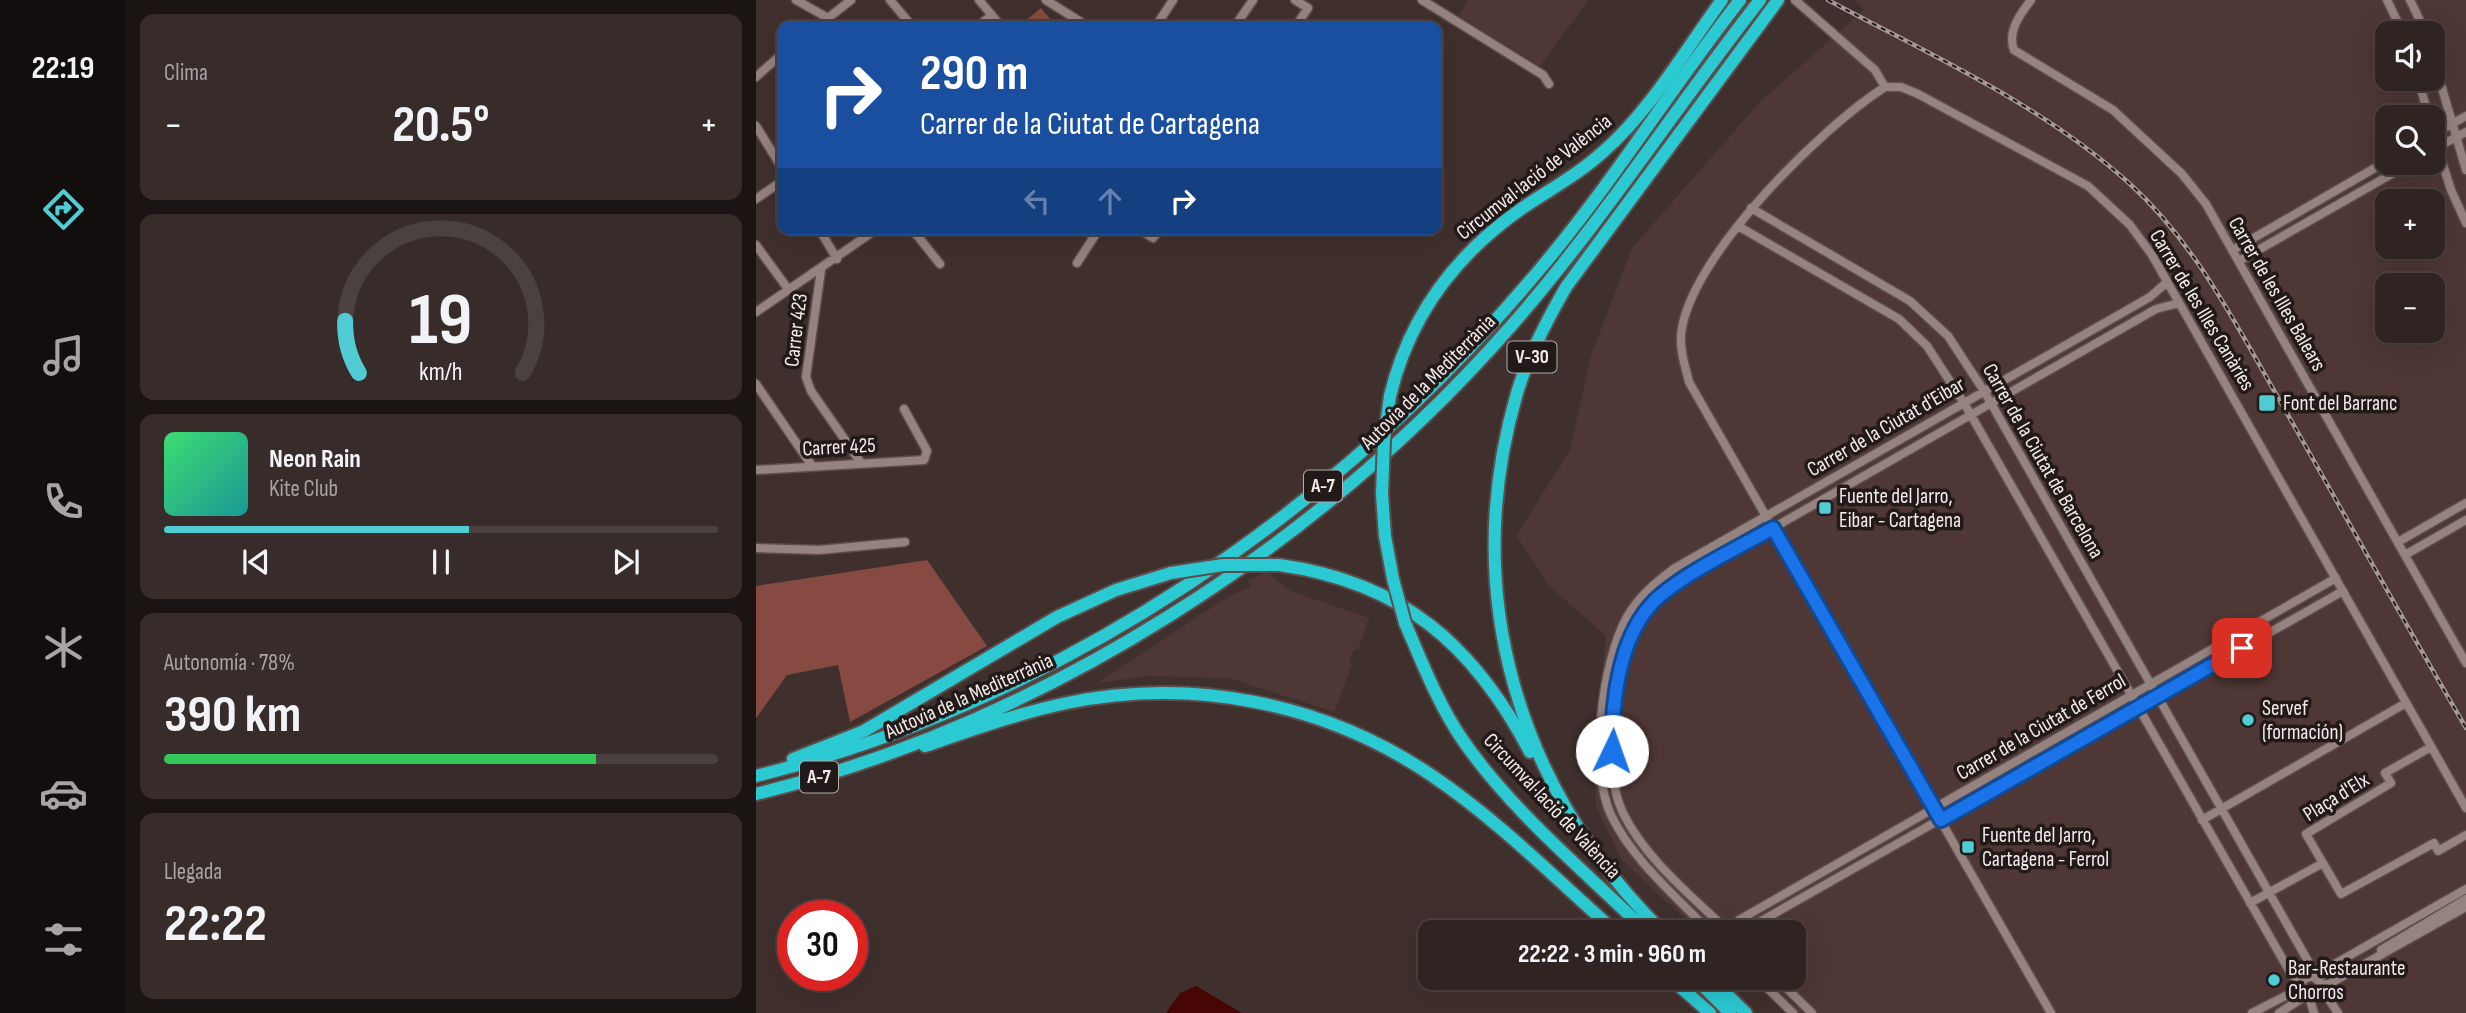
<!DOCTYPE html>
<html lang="es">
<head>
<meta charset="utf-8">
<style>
  :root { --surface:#302422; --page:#382c2a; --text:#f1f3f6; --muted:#a8a4a5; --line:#4b4140; --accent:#51ccd4 }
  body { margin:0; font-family:"Sofia Sans Condensed",sans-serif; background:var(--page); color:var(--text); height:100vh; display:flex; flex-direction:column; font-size:26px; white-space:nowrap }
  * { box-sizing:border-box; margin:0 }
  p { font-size:23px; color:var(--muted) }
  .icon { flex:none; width:38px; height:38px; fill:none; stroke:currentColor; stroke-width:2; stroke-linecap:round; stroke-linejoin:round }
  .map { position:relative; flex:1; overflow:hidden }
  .side { display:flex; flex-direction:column; gap:14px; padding:14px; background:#1a1413; width:630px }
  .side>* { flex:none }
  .top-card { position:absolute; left:21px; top:21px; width:665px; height:214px; border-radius:14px; box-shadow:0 7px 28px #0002,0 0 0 2px var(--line); background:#1a4fa0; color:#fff; overflow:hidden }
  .controls { position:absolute; left:1619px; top:21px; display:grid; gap:14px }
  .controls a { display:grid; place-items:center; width:70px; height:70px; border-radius:14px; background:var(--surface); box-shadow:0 7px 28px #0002,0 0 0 2px var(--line); font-size:35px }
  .speed { position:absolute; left:21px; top:900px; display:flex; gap:14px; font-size:35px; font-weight:700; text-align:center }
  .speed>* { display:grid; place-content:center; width:91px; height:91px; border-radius:50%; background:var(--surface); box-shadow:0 7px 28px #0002,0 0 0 2px var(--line); line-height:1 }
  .speed .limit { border:10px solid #d22; background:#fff; color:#111 }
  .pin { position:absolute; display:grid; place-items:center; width:60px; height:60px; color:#fff; margin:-30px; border-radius:14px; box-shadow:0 4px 10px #0006 }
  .me { position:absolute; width:77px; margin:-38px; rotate:3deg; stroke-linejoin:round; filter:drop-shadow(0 0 5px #0008) }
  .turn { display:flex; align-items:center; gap:24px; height:147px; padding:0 28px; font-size:32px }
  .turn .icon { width:91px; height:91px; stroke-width:2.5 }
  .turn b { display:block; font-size:49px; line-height:60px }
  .lanes { display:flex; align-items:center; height:66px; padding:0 28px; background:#0003; justify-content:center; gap:35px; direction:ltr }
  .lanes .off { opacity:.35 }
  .big { font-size:52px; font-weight:700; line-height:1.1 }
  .side .tile { flex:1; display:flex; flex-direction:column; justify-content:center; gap:10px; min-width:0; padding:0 24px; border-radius:14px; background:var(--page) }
  .side .dial { align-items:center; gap:0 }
  .dial svg { height:182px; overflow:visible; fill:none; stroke:var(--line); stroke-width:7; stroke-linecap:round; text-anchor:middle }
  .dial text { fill:var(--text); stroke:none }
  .song { display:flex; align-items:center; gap:21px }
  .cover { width:84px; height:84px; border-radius:10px; background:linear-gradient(135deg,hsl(140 70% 55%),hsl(180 70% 35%)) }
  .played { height:7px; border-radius:4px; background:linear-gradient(90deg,var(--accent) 55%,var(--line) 55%) }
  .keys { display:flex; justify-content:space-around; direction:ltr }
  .heat { display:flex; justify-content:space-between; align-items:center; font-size:38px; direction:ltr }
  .charge { height:10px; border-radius:5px; background:linear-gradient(90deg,#34c759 78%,var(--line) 0) }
  .trip { position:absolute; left:662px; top:920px; width:388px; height:70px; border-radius:14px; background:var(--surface); box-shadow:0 7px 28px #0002,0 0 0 2px var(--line); font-weight:700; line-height:70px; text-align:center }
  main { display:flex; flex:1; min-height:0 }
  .dock { display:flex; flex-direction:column; width:126px; justify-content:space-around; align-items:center; background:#130e0e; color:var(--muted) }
  .dock .icon { width:49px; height:49px }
  .dock .on { color:var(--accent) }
  .dock b { font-size:32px; color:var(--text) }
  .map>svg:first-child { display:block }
</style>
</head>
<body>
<main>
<nav class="dock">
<b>22:19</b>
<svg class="icon on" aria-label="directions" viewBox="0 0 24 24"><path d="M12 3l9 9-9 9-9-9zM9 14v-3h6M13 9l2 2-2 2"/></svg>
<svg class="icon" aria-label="music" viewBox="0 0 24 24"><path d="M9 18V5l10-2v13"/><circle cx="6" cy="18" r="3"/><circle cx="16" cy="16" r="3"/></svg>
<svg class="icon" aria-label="phone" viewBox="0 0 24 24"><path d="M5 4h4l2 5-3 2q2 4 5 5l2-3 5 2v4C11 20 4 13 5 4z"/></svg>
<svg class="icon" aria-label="climate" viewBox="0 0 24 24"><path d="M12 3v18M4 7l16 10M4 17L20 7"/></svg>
<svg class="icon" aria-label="car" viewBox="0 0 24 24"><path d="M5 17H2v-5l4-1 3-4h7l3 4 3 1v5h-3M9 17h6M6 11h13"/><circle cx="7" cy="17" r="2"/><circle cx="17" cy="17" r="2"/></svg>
<svg class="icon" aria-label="filters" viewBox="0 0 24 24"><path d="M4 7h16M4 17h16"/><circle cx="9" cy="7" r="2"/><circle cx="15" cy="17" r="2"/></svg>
</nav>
<section class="side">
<div class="tile"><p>Clima</p>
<div class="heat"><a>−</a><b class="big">20.5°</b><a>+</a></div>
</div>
<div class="tile dial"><svg viewBox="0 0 100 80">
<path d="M14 69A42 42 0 1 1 86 69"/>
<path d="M14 69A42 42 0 0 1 8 46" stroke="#51ccd4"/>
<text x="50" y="56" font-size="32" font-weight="700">19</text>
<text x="50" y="72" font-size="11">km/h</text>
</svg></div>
<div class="tile">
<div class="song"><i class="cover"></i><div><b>Neon Rain</b><p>Kite Club</p></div></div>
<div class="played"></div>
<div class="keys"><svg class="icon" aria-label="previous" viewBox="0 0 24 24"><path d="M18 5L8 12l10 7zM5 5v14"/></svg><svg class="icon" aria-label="pause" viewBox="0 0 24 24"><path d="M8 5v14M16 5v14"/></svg><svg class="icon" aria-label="next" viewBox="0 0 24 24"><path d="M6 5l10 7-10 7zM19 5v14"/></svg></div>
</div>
<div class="tile"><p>Autonomía · 78%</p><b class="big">390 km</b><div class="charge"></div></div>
<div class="tile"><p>Llegada</p><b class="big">22:22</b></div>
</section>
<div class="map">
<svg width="1710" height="1013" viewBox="0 0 1710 1013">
  <rect width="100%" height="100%" fill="#40302d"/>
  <path fill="#4e3734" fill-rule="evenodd" d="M 713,0 L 832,0 L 784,66 L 702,16 Z
    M 1099,0 L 1710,0 L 1710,1013 L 1031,1013 L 994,978 L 1038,978 L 1038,933 L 944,933 L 865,859 L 840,806 L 837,758 L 850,636 L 793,586 L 760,536 L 814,450 L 835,356 L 876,248 L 1004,102 L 1108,10 ZM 1631,33 L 1676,33 L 1676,79 L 1631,79 ZM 1631,117 L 1676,117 L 1676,163 L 1631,163 ZM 1631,201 L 1676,201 L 1676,247 L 1631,247 ZM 1631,285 L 1676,285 L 1676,331 L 1631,331 Z
    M 511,571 L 532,590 L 613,618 L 602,650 L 598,649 L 593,662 L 596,664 L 578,712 L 473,678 L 392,676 L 341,683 L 472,597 L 495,586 L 492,581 Z"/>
  <path fill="#864a42" d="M 285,8 L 300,26 L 263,26 Z
    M 171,560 L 231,646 L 94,722 L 82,665 L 31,675 L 0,718 L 0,586 Z"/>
  <path fill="#470504" d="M 440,986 L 486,1013 L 410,1013 L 424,993 Z"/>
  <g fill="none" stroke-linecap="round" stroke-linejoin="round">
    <defs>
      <path id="minor" d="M 40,0 L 72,18 L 79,26
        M 134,0 L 156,26
        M 223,0 L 245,26
        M 290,0 L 331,26
        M 539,0 L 552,8 L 540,26
        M 666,0 L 787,75 L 793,84
        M 1039,0 L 1119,70 L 1129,87
        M 1275,0 C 1264,14 1251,32 1258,50 L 1357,110 L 1426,174 L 1450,204 L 1710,663
        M 1631,0 L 1647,33
        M 1654,0 L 1670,33
        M 62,26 L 95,0
        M 222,26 L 236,15
        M 400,26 L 417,0
        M 479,26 L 497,0
        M 1676,54 L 1710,170
        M 0,77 L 26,54
        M 1662,79 L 1673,117
        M 1129,87 C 1066,127 932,258 925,335 C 924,351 929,366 933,382 L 1295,1013
        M 1129,87 L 1145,87 L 1162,94 L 1332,186 L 1374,225 L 1396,255 L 1710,808
        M 0,126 L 26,168
        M 1676,130 L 1695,190 L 1710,223
        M 1676,135 L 1710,116
        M 1676,150 L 1710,132
        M 0,199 L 26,181
        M 995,208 L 1154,301 L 1192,336 L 1228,391 L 1552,961 L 1559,978
        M 982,226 L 1143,319 L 1171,346 L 1208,403 L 1534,972 L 1545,984
        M 63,229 L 81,259
        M 156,229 L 184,264
        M 383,229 L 397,238 L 404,229
        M 0,245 L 32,289
        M 1477,250 L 1631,161
        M 1483,261 L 1655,163
        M 321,263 L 343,229
        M 65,270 L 50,377 L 55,391 L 105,463
        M 0,312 L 121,229
        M 0,384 L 56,466
        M 0,470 L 168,460 L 171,451 L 148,409
        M 1642,542 L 1710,503
        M 0,548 L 63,550 L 149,542
        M 1649,555 L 1710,520
        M 1675,747 L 1629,773 L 1635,783 L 1550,834 L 1585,894 L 1678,843 L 1682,851 L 1710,835
        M 1446,820 L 1650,703
        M 1494,903 L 1567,863
        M 955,933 C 920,896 877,861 855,815 C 833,768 846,662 871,617 C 883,596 900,582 919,568 L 1394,297 L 1411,282
        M 974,933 C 937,897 890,860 867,813 C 844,765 856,666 885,621 C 896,604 909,592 926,580 L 1400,309 L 1423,303
        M 977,933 L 983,920 L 1580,578
        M 984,933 L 1587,591
        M 1625,950 L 1710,899
        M1545 987a10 10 0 1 1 20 0a10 10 0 1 1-20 0Z
        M 1001,978 L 1037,1013
        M 1020,978 L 1056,1013
        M 1561,980 L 1577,965 L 1710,889
        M 1565,985 L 1573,984 L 1710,907
        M 1565,988 L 1582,1013
        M 1553,997 L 1558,1013
        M 1496,1013 L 1545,988
        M 1523,1013 L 1550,996"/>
      <path id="highway" d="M 634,396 C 653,317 698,256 765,209 C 793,190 823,174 848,151 C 894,111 930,49 966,0
        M 626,494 L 629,536 L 637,579
        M 523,565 C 646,582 718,645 774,752
        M 649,623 C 666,662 682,704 706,739 C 756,812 829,871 892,933
        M 169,746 C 216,730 263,713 311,703 C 437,677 568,703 675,775 C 742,820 801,880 861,933
        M 37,759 L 108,731 L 301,617 L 360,590 L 415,573
        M 0,776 C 309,699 581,511 784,269 C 856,184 915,88 984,0
        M 0,794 C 286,724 563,546 756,325 C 846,222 920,107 1004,0
        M 908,933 C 761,789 703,592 761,393 C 772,356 791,320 810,287 L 1022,0
        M 914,978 L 954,1013
        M 939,978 L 974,1013
        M 954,978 L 990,1013"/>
    </defs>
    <use href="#minor" stroke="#5c4e4c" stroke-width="11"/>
    <use href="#highway" stroke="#5c4e4c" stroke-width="16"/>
    <use href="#minor" stroke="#96827f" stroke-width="8"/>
    <use href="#highway" stroke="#2bc9d2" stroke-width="12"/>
    <defs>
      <path id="rail" d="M 1072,0 C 1174,55 1287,105 1374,184 C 1440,244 1480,325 1524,401 C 1586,510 1647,620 1710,728"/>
    </defs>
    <use href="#rail" stroke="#a59896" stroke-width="4.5"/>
    <use href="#rail" stroke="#211a19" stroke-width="2" stroke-dasharray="5" stroke-linecap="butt"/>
    <defs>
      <path id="highway-bridge" d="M 626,494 L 628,440 L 634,396
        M 415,573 L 467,565 L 523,565
        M 637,579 L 649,623"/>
    </defs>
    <use href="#highway-bridge" stroke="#5c4e4c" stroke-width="16" stroke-linecap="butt"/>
    <use href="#highway-bridge" stroke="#2bc9d2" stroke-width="12"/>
  </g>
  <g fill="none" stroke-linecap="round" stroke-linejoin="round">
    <defs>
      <path id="route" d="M 856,751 C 856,700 863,630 905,595 C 938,568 980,549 1017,528 L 1185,820 L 1486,648"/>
    </defs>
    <use href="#route" stroke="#114b97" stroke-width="18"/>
    <use href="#route" stroke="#1a73e8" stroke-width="12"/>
  </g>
  <g fill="#51ccd4" stroke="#211a19" stroke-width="2.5">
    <rect x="1502" y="394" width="18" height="18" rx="3.5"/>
    <rect x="1062" y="501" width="14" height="14" rx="3.5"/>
    <circle cx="1492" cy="720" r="7"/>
    <rect x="1205" y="840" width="14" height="14" rx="3.5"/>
    <circle cx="1518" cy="980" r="7"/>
  </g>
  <g text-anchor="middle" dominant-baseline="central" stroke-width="7" stroke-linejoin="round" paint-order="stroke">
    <g fill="#211a19" stroke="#b5acab" stroke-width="2">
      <rect x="751.5" y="341.5" width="49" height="31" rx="5"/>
      <rect x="548" y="470.5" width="38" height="31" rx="5"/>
      <rect x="44" y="761.5" width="38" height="31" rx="5"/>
    </g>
    <g font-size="19" font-weight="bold" fill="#f5eae9">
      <text x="776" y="357">V-30</text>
      <text x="567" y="486">A-7</text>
      <text x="63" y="777">A-7</text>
    </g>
    <g font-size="21" fill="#f5eae9" stroke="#211a19">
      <text transform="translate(778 177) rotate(-38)">Circumval·lació de València</text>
      <text transform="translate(1521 294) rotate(60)">Carrer de les Illes Balears</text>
      <text transform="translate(1446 310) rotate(59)">Carrer de les Illes Canàries</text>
      <text transform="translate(40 330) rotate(-83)">Carrer 423</text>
      <text transform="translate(672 382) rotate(-45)">Autovia de la Mediterrània</text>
      <text transform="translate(1130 427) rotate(-30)">Carrer de la Ciutat d'Eibar</text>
      <text transform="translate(83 447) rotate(-3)">Carrer 425</text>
      <text transform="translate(1287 461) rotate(60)">Carrer de la Ciutat de Barcelona</text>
      <text transform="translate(213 696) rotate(-24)">Autovia de la Mediterrània</text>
      <text transform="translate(1285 727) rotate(-30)">Carrer de la Ciutat de Ferrol</text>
      <text transform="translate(1580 797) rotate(-32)">Plaça d'Elx</text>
      <text transform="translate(796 806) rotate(47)">Circumval·lació de València</text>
    </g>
    <g font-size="21" fill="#f5eae9" stroke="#211a19" text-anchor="start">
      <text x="1527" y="403">Font del Barranc</text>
      <text x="1083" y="496">Fuente del Jarro,<tspan x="1083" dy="24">Eibar - Cartagena</tspan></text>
      <text x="1506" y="708">Servef<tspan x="1506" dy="24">(formación)</tspan></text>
      <text x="1226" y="835">Fuente del Jarro,<tspan x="1226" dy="24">Cartagena - Ferrol</tspan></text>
      <text x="1532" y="968">Bar-Restaurante<tspan x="1532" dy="24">Chorros</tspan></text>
    </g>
  </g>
</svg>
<div class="controls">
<a><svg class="icon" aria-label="sound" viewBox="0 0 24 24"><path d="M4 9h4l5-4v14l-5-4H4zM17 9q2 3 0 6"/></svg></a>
<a><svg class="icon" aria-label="search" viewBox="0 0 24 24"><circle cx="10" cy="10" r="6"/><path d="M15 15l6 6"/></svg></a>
<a>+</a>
<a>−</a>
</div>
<div class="speed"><div class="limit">30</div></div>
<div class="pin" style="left:1486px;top:648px;background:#d93025"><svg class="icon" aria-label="arrive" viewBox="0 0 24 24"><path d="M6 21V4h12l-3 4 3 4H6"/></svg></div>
<svg class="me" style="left:856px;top:751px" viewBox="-20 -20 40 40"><circle r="19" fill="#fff"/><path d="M0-13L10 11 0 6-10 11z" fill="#1a73e8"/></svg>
<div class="trip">22:22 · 3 min · 960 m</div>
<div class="top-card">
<div class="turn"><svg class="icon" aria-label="right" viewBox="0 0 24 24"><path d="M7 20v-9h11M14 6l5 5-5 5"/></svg><div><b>290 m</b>Carrer de la Ciutat de Cartagena</div></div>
<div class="lanes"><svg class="icon off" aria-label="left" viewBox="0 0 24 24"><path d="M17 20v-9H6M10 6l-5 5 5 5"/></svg><svg class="icon off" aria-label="ahead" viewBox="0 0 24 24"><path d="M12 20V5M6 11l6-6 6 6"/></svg><svg class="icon" aria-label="right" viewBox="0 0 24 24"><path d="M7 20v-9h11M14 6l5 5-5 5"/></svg></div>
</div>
</div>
</main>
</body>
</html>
